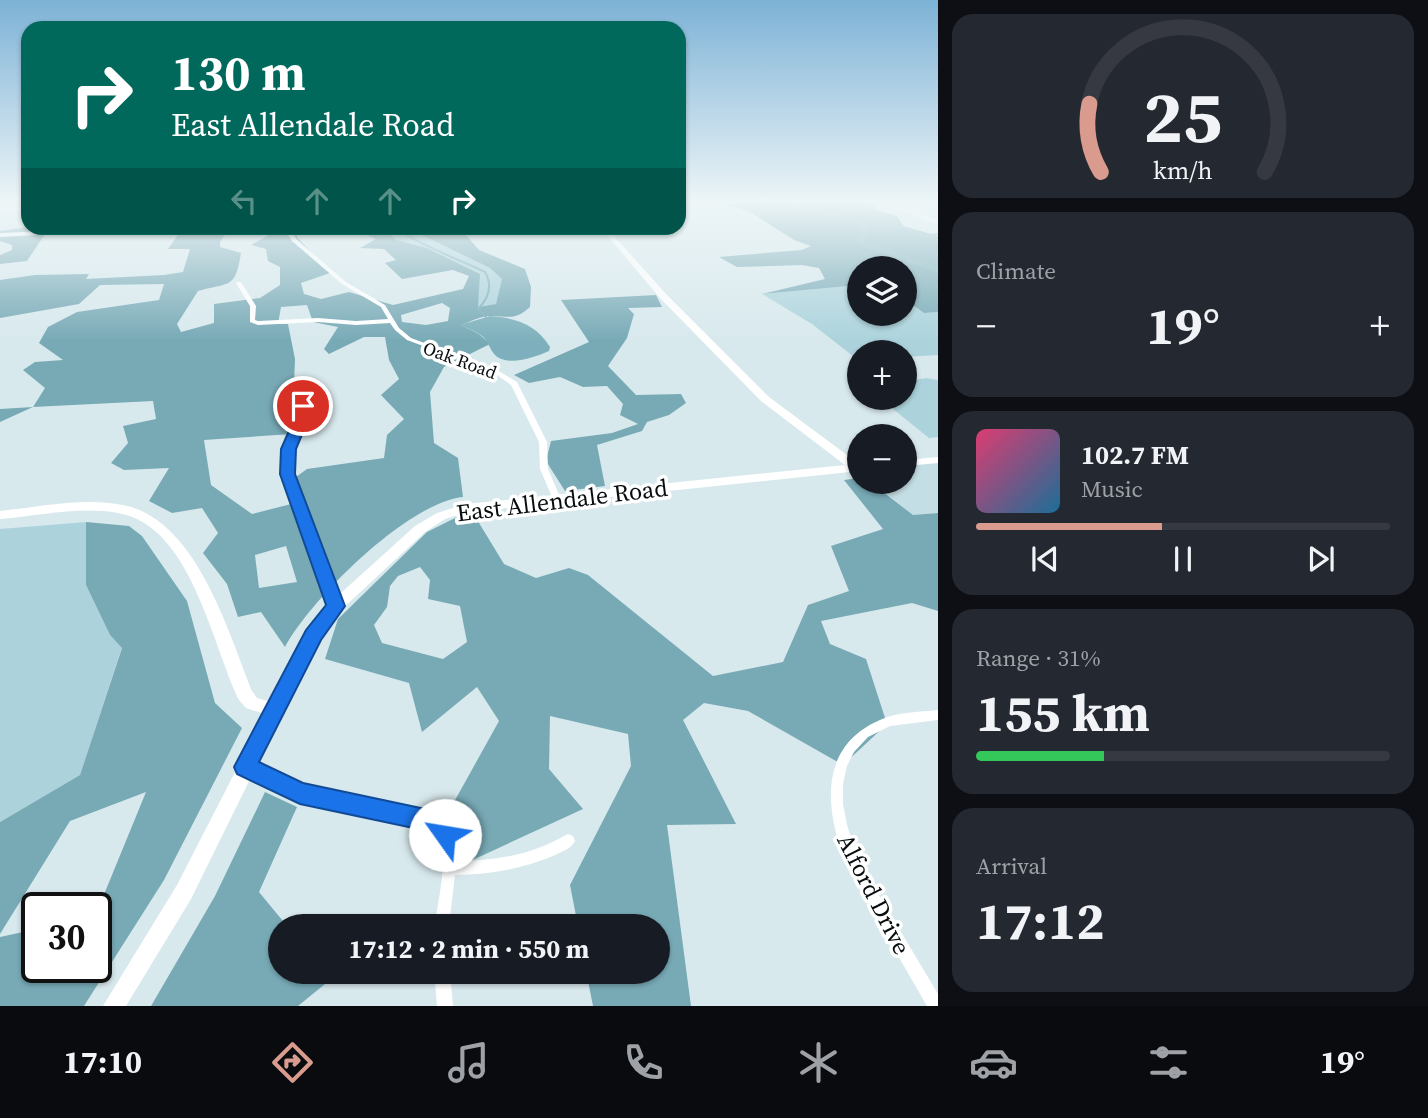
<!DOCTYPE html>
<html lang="en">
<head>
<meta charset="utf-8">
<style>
  :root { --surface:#171b24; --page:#242831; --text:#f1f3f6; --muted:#9ea1a6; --line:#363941; --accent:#d89b8d }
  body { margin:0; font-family:"Source Serif 4",serif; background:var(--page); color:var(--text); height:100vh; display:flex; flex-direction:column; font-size:26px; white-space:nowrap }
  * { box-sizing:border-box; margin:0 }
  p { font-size:23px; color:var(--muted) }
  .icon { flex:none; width:38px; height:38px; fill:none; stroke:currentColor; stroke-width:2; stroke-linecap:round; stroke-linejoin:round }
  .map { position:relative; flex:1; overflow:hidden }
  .sheet { display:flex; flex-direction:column; gap:14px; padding:14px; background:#0d0f14; width:490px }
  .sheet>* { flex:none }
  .banner { position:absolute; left:21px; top:21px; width:665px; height:214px; border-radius:21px; box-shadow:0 2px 5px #0004; background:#00695c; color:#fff; overflow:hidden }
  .tools { position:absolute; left:847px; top:256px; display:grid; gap:14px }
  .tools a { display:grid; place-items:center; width:70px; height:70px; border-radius:50%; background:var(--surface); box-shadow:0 2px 5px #0004; font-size:35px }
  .speed { position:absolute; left:21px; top:892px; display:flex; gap:14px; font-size:35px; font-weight:700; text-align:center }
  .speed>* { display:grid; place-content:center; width:91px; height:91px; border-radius:50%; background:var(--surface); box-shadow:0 2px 5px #0004; line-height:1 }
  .speed .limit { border:4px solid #111; border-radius:10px; background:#fff; color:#111 }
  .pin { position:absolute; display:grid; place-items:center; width:60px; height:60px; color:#fff; margin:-30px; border:4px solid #fff; border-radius:50%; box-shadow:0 2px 7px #0007 }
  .me { position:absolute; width:77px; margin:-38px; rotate:302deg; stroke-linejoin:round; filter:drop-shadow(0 0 5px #0008) }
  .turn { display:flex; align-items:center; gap:24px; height:147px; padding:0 35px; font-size:32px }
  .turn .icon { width:91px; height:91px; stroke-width:2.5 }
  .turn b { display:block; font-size:49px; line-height:60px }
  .lanes { display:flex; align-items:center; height:66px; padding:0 35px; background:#0003; justify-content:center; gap:35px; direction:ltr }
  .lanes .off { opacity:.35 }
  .big { font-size:52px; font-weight:700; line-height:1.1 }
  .sheet .widget { flex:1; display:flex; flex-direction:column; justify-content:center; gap:10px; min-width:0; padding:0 24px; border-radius:21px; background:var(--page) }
  .sheet .dial { align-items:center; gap:0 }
  .dial svg { height:182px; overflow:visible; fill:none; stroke:var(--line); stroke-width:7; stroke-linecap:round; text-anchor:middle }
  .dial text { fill:var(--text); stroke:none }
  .song { display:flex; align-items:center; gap:21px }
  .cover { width:84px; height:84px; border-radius:10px; background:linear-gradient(135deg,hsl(340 70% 55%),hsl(200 70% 35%)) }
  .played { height:7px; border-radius:4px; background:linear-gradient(90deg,var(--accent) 45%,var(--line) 45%) }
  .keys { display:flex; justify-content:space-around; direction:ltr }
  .heat { display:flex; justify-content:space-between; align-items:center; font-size:38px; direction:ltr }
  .charge { height:10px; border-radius:5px; background:linear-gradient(90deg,#34c759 31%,var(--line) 0) }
  .trip { position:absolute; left:268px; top:914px; width:402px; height:70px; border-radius:35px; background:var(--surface); box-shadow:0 2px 5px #0004; font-weight:700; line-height:70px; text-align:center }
  .tabs { display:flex; height:112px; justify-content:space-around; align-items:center; background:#090b0e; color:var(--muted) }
  .tabs .icon { width:49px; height:49px }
  .tabs .current { color:var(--accent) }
  .tabs b { font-size:32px; color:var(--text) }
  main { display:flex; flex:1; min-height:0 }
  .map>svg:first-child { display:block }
</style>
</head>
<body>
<main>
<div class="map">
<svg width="938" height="1006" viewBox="0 0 938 1006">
  <rect width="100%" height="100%" fill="#d8e9ed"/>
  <path fill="#c3dee4" d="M 938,463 L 938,513 L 913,515 L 872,481 L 905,481 L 905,466 Z"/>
  <path fill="#acd3dc" d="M 381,228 L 407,228 L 490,268 L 503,279 L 496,304 L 477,307 L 480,274 L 427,248 L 397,240 Z
    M 859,285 L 859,313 L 905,313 L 905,288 L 918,297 L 906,299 L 924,313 L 938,312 L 938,355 L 905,357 L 905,352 L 859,352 L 858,360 L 812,324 L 762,294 Z
    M 926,378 L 938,380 L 938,437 L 929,438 L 878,397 L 905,397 L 905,382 Z
    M 86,522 L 86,585 L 110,635 L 122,647 L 80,775 L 0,822 L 0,529 Z"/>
  <path fill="#78aab6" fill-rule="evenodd" d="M 707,200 L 862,200 L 877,206 L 871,209 L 897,216 L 903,226 L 938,236 L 938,312 L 924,313 L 905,299 L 917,297 L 905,288 L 905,268 L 859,268 L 859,285 L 762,294 L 825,279 L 819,268 L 802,265 L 737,267 L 719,257 L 802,250 L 811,246 L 794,240 L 749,211 Z
    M 28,227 L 127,228 L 45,234 L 27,261 L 0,264 L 0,255 L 12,250 L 12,245 L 0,241 L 0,231 Z
    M 183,228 L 229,228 L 220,242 L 220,247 L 241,253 C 235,289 231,282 198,291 L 177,324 L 181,332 L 214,323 L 214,304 L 260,298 L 280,285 L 280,267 L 268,261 L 266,249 L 251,245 L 276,231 L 273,228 L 297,228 L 297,237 L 330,273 L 301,283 L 304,294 L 321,299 L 349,292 L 393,305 L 463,289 L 469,276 L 453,270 L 402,279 L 385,263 L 396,260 L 384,249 L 360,248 L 376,239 L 349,228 L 381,228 L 397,240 L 427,248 L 480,274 L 478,307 L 496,304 L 502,279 L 490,268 L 407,228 L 432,228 L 444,232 L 521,228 L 523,231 L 466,235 L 479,250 L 525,269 L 531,287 L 530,307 C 513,322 508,315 488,316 C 478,317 470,322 461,325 L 479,334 L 490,344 L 444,367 L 430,392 L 434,443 L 458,458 L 463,497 C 407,503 311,599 285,647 L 261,612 L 238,617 L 227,584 L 203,553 L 218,533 L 202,508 L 172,513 L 149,501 L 169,468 L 124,470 L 111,463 L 128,443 L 123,426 L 156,419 L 153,401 L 33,407 L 0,422 L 0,409 L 33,407 L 45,388 L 23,370 L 35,362 L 63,360 L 39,343 L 48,327 L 77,312 L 159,300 L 164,284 L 100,285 L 79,304 L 0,318 L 0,280 L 35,275 L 89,274 L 86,279 L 164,275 L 183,272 L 190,249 L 168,249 ZM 442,303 L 450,308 L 448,321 L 426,325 L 402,322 L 401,315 ZM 307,305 L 313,322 L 338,327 L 324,349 L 329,354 L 364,337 L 385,337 L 389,360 L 399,379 L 381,395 L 404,419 L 387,435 L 384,458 L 307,469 L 289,482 L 295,503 L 252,514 L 211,485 L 204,440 L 292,434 L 295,359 L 288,324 L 278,324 L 281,307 ZM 286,546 L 297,582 L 259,588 L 255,555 Z
    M 656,295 L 662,307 L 628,308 L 634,314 L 627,338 L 608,366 L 636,395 L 681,394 L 686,403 L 669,415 L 647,422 L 642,431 L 597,445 L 605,486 L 565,491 L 546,461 L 551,441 L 612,433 L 638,424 L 620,415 L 623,404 L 607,386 L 583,387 L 560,377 L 529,383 L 514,375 L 589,342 L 561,300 Z
    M 859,478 L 859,481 L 869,481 L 913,515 L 938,513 L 938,611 L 912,603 L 821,621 L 830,644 L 866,659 L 887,724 L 843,765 L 748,711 L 704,703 L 683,720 L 736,824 L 667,825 L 691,1006 L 593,1006 L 586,971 L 658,971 L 658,926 L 578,926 L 570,885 L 631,766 L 628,734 L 550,716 L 549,769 L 583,809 L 466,863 L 444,820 L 499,721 L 477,687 L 422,732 L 409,683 L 325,659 L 338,619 L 427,532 L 457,517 L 476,518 L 504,564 L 536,578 L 569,568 L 588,575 L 713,676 L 783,662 L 808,605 L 849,591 L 831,546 L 883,529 L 844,480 ZM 420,567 L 430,580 L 428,599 L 460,606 L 467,642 L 443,659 L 382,643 L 374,625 L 387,607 L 390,586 L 398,576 Z
    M 86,522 L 129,526 L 142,536 L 187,601 L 215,703 L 242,728 L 164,880 L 84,1006 L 0,1006 L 0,937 L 37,929 L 37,968 L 96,968 L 96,914 L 146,792 L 70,821 L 0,934 L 0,822 L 80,775 L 122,648 L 110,635 L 86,585 Z
    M 265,792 L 297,807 L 259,892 L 287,926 L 280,926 L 280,971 L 341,971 L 298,1006 L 151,1006 L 215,896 Z"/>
  <path fill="#7db0bc" d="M 490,316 C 516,318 536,324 550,347 L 549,351 C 535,357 507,368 494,354 C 489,347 488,341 481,335 C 475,331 467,328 460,325 Z"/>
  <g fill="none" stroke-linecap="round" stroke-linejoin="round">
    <path stroke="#7db0bc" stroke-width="2" d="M 858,200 L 897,222 L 896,225
      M 861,222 L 883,227 L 896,225 L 938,240
      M 397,228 C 404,238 469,264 485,272 C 493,286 489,298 478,309 L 486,317
      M 930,235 L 938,234"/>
    <path fill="#7db0bc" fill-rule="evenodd" d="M 716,200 L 735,200 L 731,202 Z
      M 767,200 L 781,200 L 864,220 L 871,234 L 864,240 L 938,267 L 938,273 L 861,246 L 854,240 L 863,233 L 858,224 Z"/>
    <path fill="#fff" fill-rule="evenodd" d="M 938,205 L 938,207 L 900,211 L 898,210 Z
      M 28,207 L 28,209 L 0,211 L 0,209 Z
      M 119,228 L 141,228 L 139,229 L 0,237 L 0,233 Z
      M 291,228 L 295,228 L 293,233 L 296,239 L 346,282 L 385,305 L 399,328 L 411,338 L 497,370 L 517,382 L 547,442 L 548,469 L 560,497 L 559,499 L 553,499 L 552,497 L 540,469 L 539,442 L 511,385 L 493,372 L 407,340 L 395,330 L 390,323 L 356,325 L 318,322 L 258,325 L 250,322 L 250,306 L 236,283 L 237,282 L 241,282 L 256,306 L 255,320 L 258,321 L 318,318 L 356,321 L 388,319 L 381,307 L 342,284 L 292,241 L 287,233 Z
      M 300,404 L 303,404 L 307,406 L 306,413 L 292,455 L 292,477 L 303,514 L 341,606 L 340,609 L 336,610 L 332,609 L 331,606 L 294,514 L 284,477 L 284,455 L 297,420 Z
      M 938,710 L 938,720 L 890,726 L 868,737 L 854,752 L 847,766 L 843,784 L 843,804 L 847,825 L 858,860 L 938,994 L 938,1006 L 927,1006 L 848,869 C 826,815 815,748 880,720 C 897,712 919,712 938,710 Z
      M 246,761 L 302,788 L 427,814 C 447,826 454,837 456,861 C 484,861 512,858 538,848 C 548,845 558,839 568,834 L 573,836 L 575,841 C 571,849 561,852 553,856 C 521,869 489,875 455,875 L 449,926 L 435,926 C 437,901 450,859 437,838 C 432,831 427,828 420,824 L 300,800 L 242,771 L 240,767 L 242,763 Z
      M 434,971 L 450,971 L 453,1006 L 437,1006 Z"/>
    <path fill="#fff" fill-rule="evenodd" d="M 870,200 L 880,200 L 938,220 L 938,224 Z
      M 601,228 L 607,228 L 666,294 L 769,397 L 859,464 L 859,471 L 467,512 L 445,519 L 425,532 L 341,610 L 319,639 L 191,899 L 126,1006 L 103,1006 L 177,885 L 265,714 L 246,708 L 239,700 C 212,645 191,525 118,513 C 80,506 38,516 0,519 L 0,511 C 40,507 83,497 123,505 C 196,519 228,631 252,691 L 257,698 L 271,702 L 308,632 L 331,602 L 415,526 L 437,513 L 466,504 L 845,465 L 761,401 L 660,298 Z
      M 938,457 L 938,463 L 905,466 L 905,460 Z"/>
  </g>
  <linearGradient id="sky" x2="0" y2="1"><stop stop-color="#7db2d6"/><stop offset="0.59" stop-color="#edf5f7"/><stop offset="1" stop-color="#edf5f7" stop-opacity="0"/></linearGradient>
  <rect width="938" height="341" fill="url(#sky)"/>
  <path fill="#1a73e8" stroke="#114b97" stroke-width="2" d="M 303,402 L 310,406 L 310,415 L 296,449 L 295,474 L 345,606 L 321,640 L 259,762 L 303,783 L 430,810 L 446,819 L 457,835 L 453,843 L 445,847 L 418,829 L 300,804 L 237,774 L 234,767 L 306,630 L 326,605 L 280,474 L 281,449 L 296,415 L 297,406 Z"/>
  <g text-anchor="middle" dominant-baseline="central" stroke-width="7" stroke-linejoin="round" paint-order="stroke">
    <g font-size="18" fill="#070d0e" stroke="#fff">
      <text transform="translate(460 360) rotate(20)">Oak Road</text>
    </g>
    <g font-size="24" fill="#070d0e" stroke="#fff">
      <text transform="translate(562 500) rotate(-7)">East Allendale Road</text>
      <text transform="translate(874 894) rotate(63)">Alford Drive</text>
    </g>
  </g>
</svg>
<div class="tools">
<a><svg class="icon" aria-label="layers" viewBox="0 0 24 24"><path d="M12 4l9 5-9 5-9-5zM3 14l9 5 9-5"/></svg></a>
<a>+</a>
<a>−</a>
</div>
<div class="speed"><div class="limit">30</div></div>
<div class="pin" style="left:303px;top:406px;background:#d93025"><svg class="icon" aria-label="arrive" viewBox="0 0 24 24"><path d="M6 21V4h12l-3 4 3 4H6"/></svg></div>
<svg class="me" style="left:445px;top:835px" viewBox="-20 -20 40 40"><circle r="19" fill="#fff"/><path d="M0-13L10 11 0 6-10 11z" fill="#1a73e8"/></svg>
<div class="trip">17:12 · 2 min · 550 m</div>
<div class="banner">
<div class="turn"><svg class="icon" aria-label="right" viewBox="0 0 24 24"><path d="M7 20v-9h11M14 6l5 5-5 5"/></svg><div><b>130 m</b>East Allendale Road</div></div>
<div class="lanes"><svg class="icon off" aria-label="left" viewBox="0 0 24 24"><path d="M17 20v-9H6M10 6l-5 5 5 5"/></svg><svg class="icon off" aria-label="ahead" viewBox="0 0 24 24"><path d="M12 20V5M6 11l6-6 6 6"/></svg><svg class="icon off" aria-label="ahead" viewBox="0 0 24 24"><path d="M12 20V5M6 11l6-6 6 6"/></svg><svg class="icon" aria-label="right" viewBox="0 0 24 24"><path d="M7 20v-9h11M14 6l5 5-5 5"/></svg></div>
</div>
</div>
<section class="sheet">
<div class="widget dial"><svg viewBox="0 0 100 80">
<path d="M14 69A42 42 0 1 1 86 69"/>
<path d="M14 69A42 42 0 0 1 9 39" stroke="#d89b8d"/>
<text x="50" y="56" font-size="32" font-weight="700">25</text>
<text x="50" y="72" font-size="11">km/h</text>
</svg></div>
<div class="widget"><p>Climate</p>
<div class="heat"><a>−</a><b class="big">19°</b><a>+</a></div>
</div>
<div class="widget">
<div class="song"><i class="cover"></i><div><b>102.7 FM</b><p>Music</p></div></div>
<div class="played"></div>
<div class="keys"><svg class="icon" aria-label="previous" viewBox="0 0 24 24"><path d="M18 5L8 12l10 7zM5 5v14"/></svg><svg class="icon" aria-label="pause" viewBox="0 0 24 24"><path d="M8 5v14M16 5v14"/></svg><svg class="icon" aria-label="next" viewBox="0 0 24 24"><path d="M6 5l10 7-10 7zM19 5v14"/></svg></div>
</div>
<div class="widget"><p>Range · 31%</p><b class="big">155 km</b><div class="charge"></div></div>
<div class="widget"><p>Arrival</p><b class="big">17:12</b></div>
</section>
</main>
<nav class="tabs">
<b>17:10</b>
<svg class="icon current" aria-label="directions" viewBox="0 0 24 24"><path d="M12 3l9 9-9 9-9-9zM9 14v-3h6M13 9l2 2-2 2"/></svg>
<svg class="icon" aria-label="music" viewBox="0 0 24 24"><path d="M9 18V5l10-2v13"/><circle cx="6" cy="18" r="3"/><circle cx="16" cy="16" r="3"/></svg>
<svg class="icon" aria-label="phone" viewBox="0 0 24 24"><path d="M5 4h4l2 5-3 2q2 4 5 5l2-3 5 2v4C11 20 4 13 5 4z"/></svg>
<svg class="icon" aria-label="climate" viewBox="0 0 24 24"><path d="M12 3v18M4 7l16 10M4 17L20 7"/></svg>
<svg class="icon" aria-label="car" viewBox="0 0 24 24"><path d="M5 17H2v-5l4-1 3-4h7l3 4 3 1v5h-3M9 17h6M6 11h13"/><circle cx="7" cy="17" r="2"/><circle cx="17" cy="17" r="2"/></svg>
<svg class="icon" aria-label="filters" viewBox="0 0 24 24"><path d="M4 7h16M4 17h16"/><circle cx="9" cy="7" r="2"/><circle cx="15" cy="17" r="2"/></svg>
<b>19°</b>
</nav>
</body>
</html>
